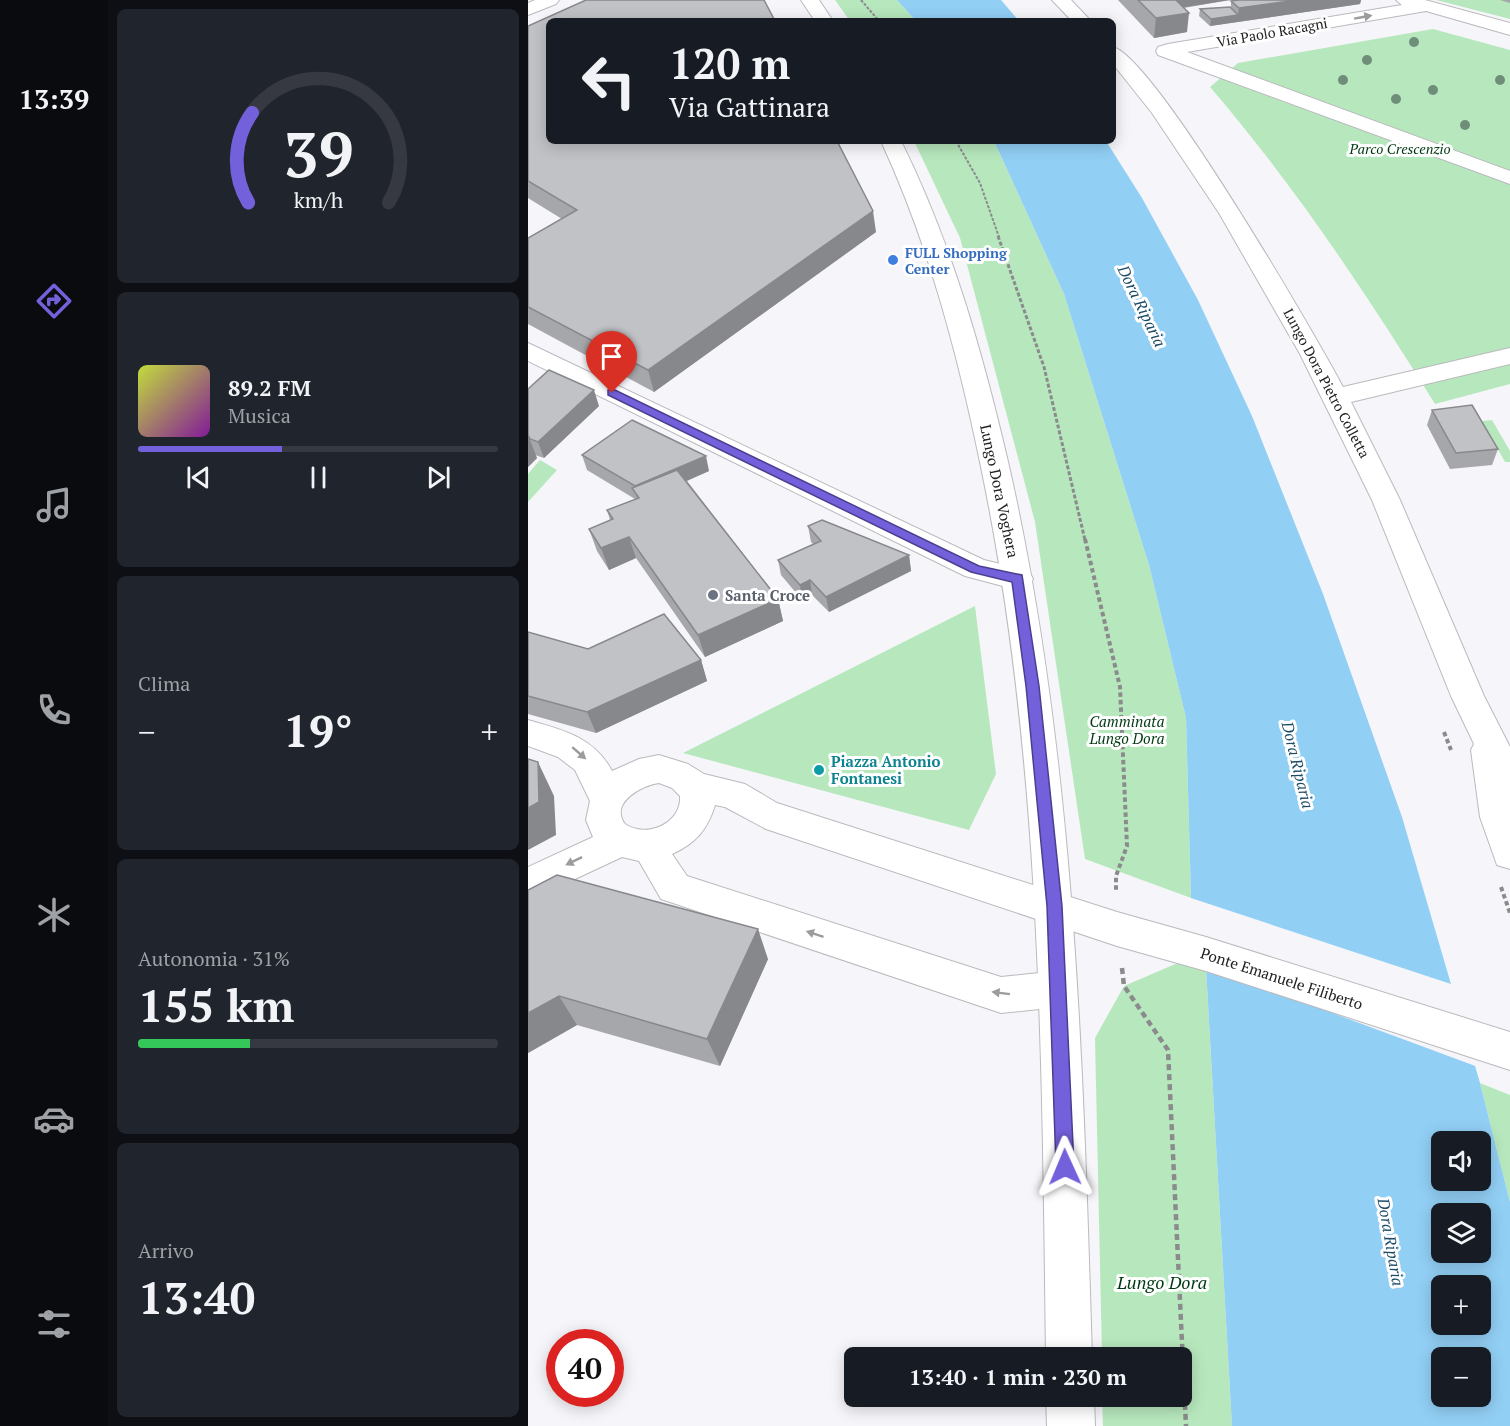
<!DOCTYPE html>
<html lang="it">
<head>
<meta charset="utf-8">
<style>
  :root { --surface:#171b24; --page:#20242c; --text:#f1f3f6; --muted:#9ea1a6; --line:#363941; --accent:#7360db }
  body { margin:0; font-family:"PT Serif",serif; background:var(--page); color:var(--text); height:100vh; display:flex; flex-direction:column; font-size:22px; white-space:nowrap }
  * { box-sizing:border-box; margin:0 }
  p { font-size:20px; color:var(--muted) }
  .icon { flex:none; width:33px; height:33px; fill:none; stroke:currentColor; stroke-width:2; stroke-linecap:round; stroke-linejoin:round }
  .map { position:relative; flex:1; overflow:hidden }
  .side { display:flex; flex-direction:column; gap:9px; padding:9px; background:#0d0f14; width:420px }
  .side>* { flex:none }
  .top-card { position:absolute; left:18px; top:18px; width:570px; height:126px; border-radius:9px; box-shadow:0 3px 15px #0003; background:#171b24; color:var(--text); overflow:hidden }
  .controls { position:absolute; left:903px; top:1131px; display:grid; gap:12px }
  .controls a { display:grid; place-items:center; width:60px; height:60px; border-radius:9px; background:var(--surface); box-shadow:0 3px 15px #0003; font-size:30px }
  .speed { position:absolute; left:18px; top:1329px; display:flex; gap:12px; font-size:30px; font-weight:700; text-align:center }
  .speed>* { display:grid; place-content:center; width:78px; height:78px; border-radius:50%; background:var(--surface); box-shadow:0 3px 15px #0003; line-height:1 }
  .speed .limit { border:9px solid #d22; background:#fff; color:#111 }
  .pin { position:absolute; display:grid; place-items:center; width:51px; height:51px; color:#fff; margin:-62px -26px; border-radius:50% 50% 50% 0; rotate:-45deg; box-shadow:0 0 6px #0007 }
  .pin .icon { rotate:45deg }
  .me { position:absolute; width:66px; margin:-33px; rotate:359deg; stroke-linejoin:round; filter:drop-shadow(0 0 4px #0008) }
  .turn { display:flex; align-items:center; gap:21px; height:126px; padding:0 24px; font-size:27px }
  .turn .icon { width:78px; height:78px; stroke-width:2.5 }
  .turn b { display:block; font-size:42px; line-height:51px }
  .big { font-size:45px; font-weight:700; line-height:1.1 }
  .side .tile { flex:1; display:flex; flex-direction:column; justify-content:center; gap:9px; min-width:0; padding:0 21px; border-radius:9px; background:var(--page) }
  .side .dial { align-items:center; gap:0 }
  .dial svg { height:156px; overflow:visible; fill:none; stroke:var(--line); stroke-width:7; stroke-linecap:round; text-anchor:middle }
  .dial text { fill:var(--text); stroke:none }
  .song { display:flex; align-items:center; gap:18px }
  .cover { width:72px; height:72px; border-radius:9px; background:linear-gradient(135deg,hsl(70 70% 55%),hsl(290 70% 35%)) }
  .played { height:6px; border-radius:3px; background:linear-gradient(90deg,var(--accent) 40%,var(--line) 40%) }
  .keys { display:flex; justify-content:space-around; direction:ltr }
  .heat { display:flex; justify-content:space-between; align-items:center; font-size:33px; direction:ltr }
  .charge { height:9px; border-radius:4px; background:linear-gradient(90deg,#34c759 31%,var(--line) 0) }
  .trip { position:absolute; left:316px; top:1347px; width:348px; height:60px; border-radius:9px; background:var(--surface); box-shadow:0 3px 15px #0003; font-weight:700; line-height:60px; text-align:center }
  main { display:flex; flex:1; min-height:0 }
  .menu { display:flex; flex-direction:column; width:108px; justify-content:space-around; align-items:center; background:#090b0e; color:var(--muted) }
  .menu .icon { width:42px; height:42px }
  .menu .active { color:var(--accent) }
  .menu b { font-size:27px; color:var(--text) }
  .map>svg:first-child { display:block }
</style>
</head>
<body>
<main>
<nav class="menu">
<b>13:39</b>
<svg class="icon active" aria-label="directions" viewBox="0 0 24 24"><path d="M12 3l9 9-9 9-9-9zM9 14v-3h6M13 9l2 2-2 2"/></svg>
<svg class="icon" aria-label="music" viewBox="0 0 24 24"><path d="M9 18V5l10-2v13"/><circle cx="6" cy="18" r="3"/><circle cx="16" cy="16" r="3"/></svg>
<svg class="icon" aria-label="phone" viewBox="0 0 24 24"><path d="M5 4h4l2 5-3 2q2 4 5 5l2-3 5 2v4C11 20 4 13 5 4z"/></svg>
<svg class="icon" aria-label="climate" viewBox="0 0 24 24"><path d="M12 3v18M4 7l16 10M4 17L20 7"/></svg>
<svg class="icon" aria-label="car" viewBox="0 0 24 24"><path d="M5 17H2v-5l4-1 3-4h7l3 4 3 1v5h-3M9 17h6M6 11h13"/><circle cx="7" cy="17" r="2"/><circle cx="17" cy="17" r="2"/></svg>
<svg class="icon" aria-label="filters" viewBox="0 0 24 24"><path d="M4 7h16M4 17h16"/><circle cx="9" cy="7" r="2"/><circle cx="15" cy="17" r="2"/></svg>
</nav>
<section class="side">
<div class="tile dial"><svg viewBox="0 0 100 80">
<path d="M14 69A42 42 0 1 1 86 69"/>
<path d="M14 69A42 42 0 0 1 16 23" stroke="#7360db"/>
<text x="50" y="56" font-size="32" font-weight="700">39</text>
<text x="50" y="72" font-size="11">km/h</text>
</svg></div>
<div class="tile">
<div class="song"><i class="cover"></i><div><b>89.2 FM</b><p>Musica</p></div></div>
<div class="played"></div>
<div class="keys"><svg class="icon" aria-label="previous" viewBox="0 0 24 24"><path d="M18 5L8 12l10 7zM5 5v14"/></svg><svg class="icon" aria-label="pause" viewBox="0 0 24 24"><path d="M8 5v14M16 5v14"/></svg><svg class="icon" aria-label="next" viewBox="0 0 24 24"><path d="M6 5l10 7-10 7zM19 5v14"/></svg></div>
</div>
<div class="tile"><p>Clima</p>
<div class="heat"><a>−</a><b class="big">19°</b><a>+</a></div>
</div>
<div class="tile"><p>Autonomia · 31%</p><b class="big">155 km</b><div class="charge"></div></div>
<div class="tile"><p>Arrivo</p><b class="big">13:40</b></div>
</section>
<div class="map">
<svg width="982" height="1426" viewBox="0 0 982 1426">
  <rect width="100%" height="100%" fill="#f6f5f9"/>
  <path fill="#b7e8bd" d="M 307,0 L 369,0 L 388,21 L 322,21 Z
    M 908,0 L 982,0 L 982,19 Z
    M 905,29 L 982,50 L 982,384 L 907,404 C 838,293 767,186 682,87 L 710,63 Z
    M 386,141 L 466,141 L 536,294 L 621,565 L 658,718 L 663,898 L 557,859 L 507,522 L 432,238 Z
    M 964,420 L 982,451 L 982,462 L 977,462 L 954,421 Z
    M 12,460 L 29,470 L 0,502 L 0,474 Z
    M 447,606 L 468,774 L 441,830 L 155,753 Z
    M 659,959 L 678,968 L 704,1426 L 575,1426 L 574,1397 L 654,1396 L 654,1358 L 574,1357 L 567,1038 L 596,986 Z
    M 952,1083 L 982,1095 L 982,1202 Z"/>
  <path fill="#92cff5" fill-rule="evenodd" d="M 369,0 L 473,0 L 491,21 L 388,21 Z
    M 466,141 L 578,141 L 614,198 L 670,300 L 724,416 L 795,594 L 874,817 L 952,1083 L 982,1202 L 982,1426 L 704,1426 L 678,968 L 663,898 L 658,718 L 621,565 L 536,294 ZM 914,1142 L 952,1142 L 952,1180 L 914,1180 ZM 914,1214 L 952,1214 L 952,1252 L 914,1252 ZM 914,1286 L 952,1286 L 952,1324 L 914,1324 ZM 914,1358 L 952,1358 L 952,1396 L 914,1396 Z"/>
  <path fill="#f6f5f9" d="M 663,898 L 926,985 L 950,1067 L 675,965 L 662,909 Z"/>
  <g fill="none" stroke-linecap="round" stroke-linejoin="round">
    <defs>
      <path id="street" d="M 524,0 L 543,0 L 563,21 L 544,21 Z
        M 868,0 L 897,0 L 982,23 L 982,35 L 898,11 L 659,52 L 982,171 L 982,184 L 630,55 L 628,51 L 630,47 L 640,44 L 874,5 Z
        M 585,47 C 627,58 788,336 815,387 L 982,348 L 982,364 L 823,402 L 872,500 L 956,696 L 982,747 L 982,869 L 969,865 L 952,817 L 943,750 L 946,744 L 923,696 L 844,500 L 772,354 L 691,213 L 624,113 L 585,64 Z
        M 0,343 L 456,560 L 501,571 L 505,579 L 501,587 L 490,590 L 437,576 L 0,361 Z
        M 0,720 C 35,730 66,737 84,771 L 111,759 L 131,755 L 160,764 L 176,774 L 217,784 L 249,803 L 589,912 L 678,937 L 982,1032 L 982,1070 L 678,971 L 589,946 L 238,829 L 197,807 L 187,805 C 180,829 167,844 144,854 L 159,876 L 473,977 L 530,971 L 544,976 L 549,989 L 544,1002 L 530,1007 L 473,1013 L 133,899 L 111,861 L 94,857 L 0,901 L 0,867 L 65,837 L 58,820 L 62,801 L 47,770 L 30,757 L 0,746 ZM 131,783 L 144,788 L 152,796 C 154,823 119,839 97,824 C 81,803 114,785 131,783 Z"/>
      <path id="secondary" d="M 7,0 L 31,0 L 28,4 L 0,15 L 0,3 Z
        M 273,0 L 291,0 L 305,21 L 287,21 Z
        M 353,141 L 373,141 C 424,244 455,354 481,466 C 547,758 555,1059 564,1358 L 518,1358 C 514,1060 514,760 453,467 C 430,355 401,245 353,141 Z
        M 518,1396 L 566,1396 L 567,1426 L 519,1426 Z"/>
    </defs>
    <use href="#street" stroke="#bab9bd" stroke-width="2"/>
    <use href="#secondary" stroke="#bab9bd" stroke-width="2"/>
    <path stroke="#8b8b8d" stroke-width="2" stroke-dasharray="3 1.5" stroke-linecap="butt" d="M 333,0 L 351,21
      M 428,141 L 452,183 L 471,237"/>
    <path stroke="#8b8b8d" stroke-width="3" stroke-dasharray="4 2" stroke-linecap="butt" d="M 470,236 L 516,367 L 557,540"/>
    <path stroke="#8b8b8d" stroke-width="4" stroke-dasharray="4.5 3" stroke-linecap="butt" d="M 557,539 L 592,687 L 599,846 L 588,876 L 588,892
      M 916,732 L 923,750
      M 973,887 L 982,913"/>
    <path stroke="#8b8b8d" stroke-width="4.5" stroke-dasharray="6 4" stroke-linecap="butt" d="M 594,968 L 596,986 L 640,1050 L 658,1426"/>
    <use href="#street" fill="#fff" fill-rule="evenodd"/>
    <use href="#secondary" fill="#fff" fill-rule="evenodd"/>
  </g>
  <g fill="#6f8e79">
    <circle cx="886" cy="42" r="5"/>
    <circle cx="839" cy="60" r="5"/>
    <circle cx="815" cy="80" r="5"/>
    <circle cx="972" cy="80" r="5"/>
    <circle cx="905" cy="90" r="5"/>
    <circle cx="868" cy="99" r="5"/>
    <circle cx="937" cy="125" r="5"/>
  </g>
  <path fill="#a6a7aa" d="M 590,0 L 702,0 L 656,8 L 659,32 L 626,38 Z
    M 711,0 L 833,0 L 832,4 L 682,26 L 671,16 L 672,9 L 703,8 L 703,1 Z
    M 972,0 L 982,0 L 982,3 Z
    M 0,26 L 348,232 L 126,392 L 0,324 L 0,238 L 34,219 L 0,198 Z
    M 0,389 L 71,406 L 16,458 L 7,455 L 9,458 L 0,467 Z
    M 904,410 L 970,449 L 964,465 L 922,469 L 899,425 Z
    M 54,455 L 181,471 L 159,481 L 250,599 L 255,621 L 177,657 L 108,558 L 81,570 L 69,551 L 61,529 L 82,520 L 79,510 L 107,499 L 59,470 Z
    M 280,526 L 381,555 L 383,571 L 301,612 L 284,595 L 274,600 L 253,575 L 250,560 L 285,544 L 283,542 Z
    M 0,632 L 60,649 L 173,660 L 179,681 L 68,733 L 0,714 Z
    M 0,890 L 240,959 L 192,1066 L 49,1025 L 0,1053 Z"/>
  <path fill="#87888b" d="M 639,0 L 702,0 L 638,10 Z
    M 769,0 L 833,0 L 832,4 L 682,26 L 683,19 L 710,15 L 711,8 Z
    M 661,13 L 659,32 L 626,38 L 628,18 Z
    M 345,211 L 348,232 L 126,392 L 120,370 Z
    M 66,390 L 71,406 L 16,458 L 10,442 Z
    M 0,435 L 9,458 L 0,467 Z
    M 178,456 L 181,471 L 112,501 L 107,486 Z
    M 101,537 L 108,558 L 81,570 L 73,548 Z
    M 381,555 L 383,571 L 301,612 L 298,597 Z
    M 282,580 L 284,595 L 274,600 L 272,585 Z
    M 250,599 L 255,621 L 177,657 L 170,635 Z
    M 173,660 L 179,681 L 68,733 L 59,712 Z
    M 10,762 L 26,796 L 28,835 L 0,850 L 0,808 Z
    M 230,929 L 240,959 L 192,1066 L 179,1039 Z
    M 31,996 L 49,1025 L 0,1053 L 0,1013 Z"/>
  <path fill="#c1c2c6" stroke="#87888b" stroke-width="1.5" d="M 58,0 L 236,0 L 247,21 L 21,21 L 21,141 L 309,141 L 345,211 L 120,370 L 0,307 L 0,238 L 49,210 L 0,181 L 0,26 Z
    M 610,0 L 648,0 L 661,13 L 628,18 Z
    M 711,0 L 769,0 L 711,8 L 703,1 Z
    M 702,7 L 710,15 L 683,19 L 672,9 Z
    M 21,370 L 66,390 L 10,442 L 2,439 L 0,435 L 0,389 Z
    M 944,405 L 970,449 L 928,453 L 904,410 Z
    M 104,420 L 178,456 L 107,486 L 54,455 Z
    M 149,470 L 250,599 L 170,635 L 101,537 L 73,548 L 61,529 L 85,519 L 79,510 L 111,498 L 104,488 Z
    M 294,520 L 381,555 L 298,597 L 282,580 L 272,585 L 250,560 L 293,541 L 280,526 Z
    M 136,614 L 173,660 L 59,712 L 0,696 L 0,632 L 60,649 Z
    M 0,759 L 10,762 L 11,802 L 0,808 Z
    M 29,875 L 230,929 L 179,1039 L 31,996 L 0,1013 L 0,890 Z"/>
  <defs><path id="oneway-solid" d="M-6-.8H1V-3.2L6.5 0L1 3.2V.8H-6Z" transform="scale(1.5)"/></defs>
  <g fill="#9c9c9c">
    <use href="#oneway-solid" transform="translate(835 17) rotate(-10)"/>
    <use href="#oneway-solid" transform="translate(51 753) rotate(41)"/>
    <use href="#oneway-solid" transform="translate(46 861) rotate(154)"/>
    <use href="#oneway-solid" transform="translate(287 934) rotate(-162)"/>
    <use href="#oneway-solid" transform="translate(473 993) rotate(-173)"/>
  </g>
  <path fill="#7360db" stroke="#4b3e8e" stroke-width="1.5" d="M 80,390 L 87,390 L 451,566 L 494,575 L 511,686 L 534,906 L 546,1167 L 543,1174 L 537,1176 L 530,1174 L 528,1167 L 519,906 L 498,686 L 484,582 L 443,572 L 80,395 Z"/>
  <circle fill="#3f7fe0" stroke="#fff" stroke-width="2" cx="365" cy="260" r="6"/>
  <circle fill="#6b7280" stroke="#fff" stroke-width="2" cx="185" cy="595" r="6"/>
  <circle fill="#0f9aa8" stroke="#fff" stroke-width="2" cx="291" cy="770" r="6"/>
  <g text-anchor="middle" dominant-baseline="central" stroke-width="6" stroke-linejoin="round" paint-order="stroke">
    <g font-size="14" fill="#222223" stroke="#fff">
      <text transform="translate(744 32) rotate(-10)">Via Paolo Racagni</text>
      <text transform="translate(799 383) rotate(62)">Lungo Dora Pietro Colletta</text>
    </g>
    <g font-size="14" font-style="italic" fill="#003911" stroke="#fff">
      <text x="872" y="148">Parco Crescenzio</text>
    </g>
    <g font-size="14" font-weight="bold" fill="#366cbe" stroke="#fff" text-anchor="start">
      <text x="377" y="252">FULL Shopping<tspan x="377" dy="16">Center</tspan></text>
    </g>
    <g font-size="15" fill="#222223" stroke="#fff">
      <text transform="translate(472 491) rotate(78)">Lungo Dora Voghera</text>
      <text transform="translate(754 978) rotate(18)">Ponte Emanuele Filiberto</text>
    </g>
    <g font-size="15" font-weight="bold" fill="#5b616d" stroke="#fff" text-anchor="start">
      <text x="197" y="595">Santa Croce</text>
    </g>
    <g font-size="15" font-style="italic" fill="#003911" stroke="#fff">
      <text x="599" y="721">Camminata<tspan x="599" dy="17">Lungo Dora</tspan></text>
    </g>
    <g font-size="15" font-weight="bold" fill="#0d838f" stroke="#fff" text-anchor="start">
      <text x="303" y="761">Piazza Antonio<tspan x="303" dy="17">Fontanesi</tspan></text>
    </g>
    <g font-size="16" font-style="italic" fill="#1d4c67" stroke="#fff">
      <text transform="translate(614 306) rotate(64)">Dora Riparia</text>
      <text transform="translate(770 765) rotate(76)">Dora Riparia</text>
      <text transform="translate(863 1242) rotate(80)">Dora Riparia</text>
    </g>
    <g font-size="18" font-style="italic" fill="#003911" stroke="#fff">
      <text x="634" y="1282">Lungo Dora</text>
    </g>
  </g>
</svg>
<div class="controls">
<a><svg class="icon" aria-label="sound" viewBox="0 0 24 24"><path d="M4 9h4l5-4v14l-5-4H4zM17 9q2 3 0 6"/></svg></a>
<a><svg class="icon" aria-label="layers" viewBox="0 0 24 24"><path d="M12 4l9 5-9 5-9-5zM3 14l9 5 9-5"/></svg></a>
<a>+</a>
<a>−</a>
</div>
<div class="speed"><div class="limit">40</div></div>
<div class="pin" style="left:84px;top:393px;background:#d93025"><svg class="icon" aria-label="arrive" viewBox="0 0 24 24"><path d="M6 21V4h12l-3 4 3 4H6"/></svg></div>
<svg class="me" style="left:537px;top:1167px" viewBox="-20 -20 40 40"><path d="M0-17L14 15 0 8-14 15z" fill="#7360db" stroke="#fff" stroke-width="4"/></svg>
<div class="trip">13:40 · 1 min · 230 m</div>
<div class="top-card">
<div class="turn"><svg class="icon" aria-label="left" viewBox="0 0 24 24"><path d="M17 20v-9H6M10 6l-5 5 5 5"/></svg><div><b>120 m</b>Via Gattinara</div></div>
</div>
</div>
</main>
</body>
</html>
